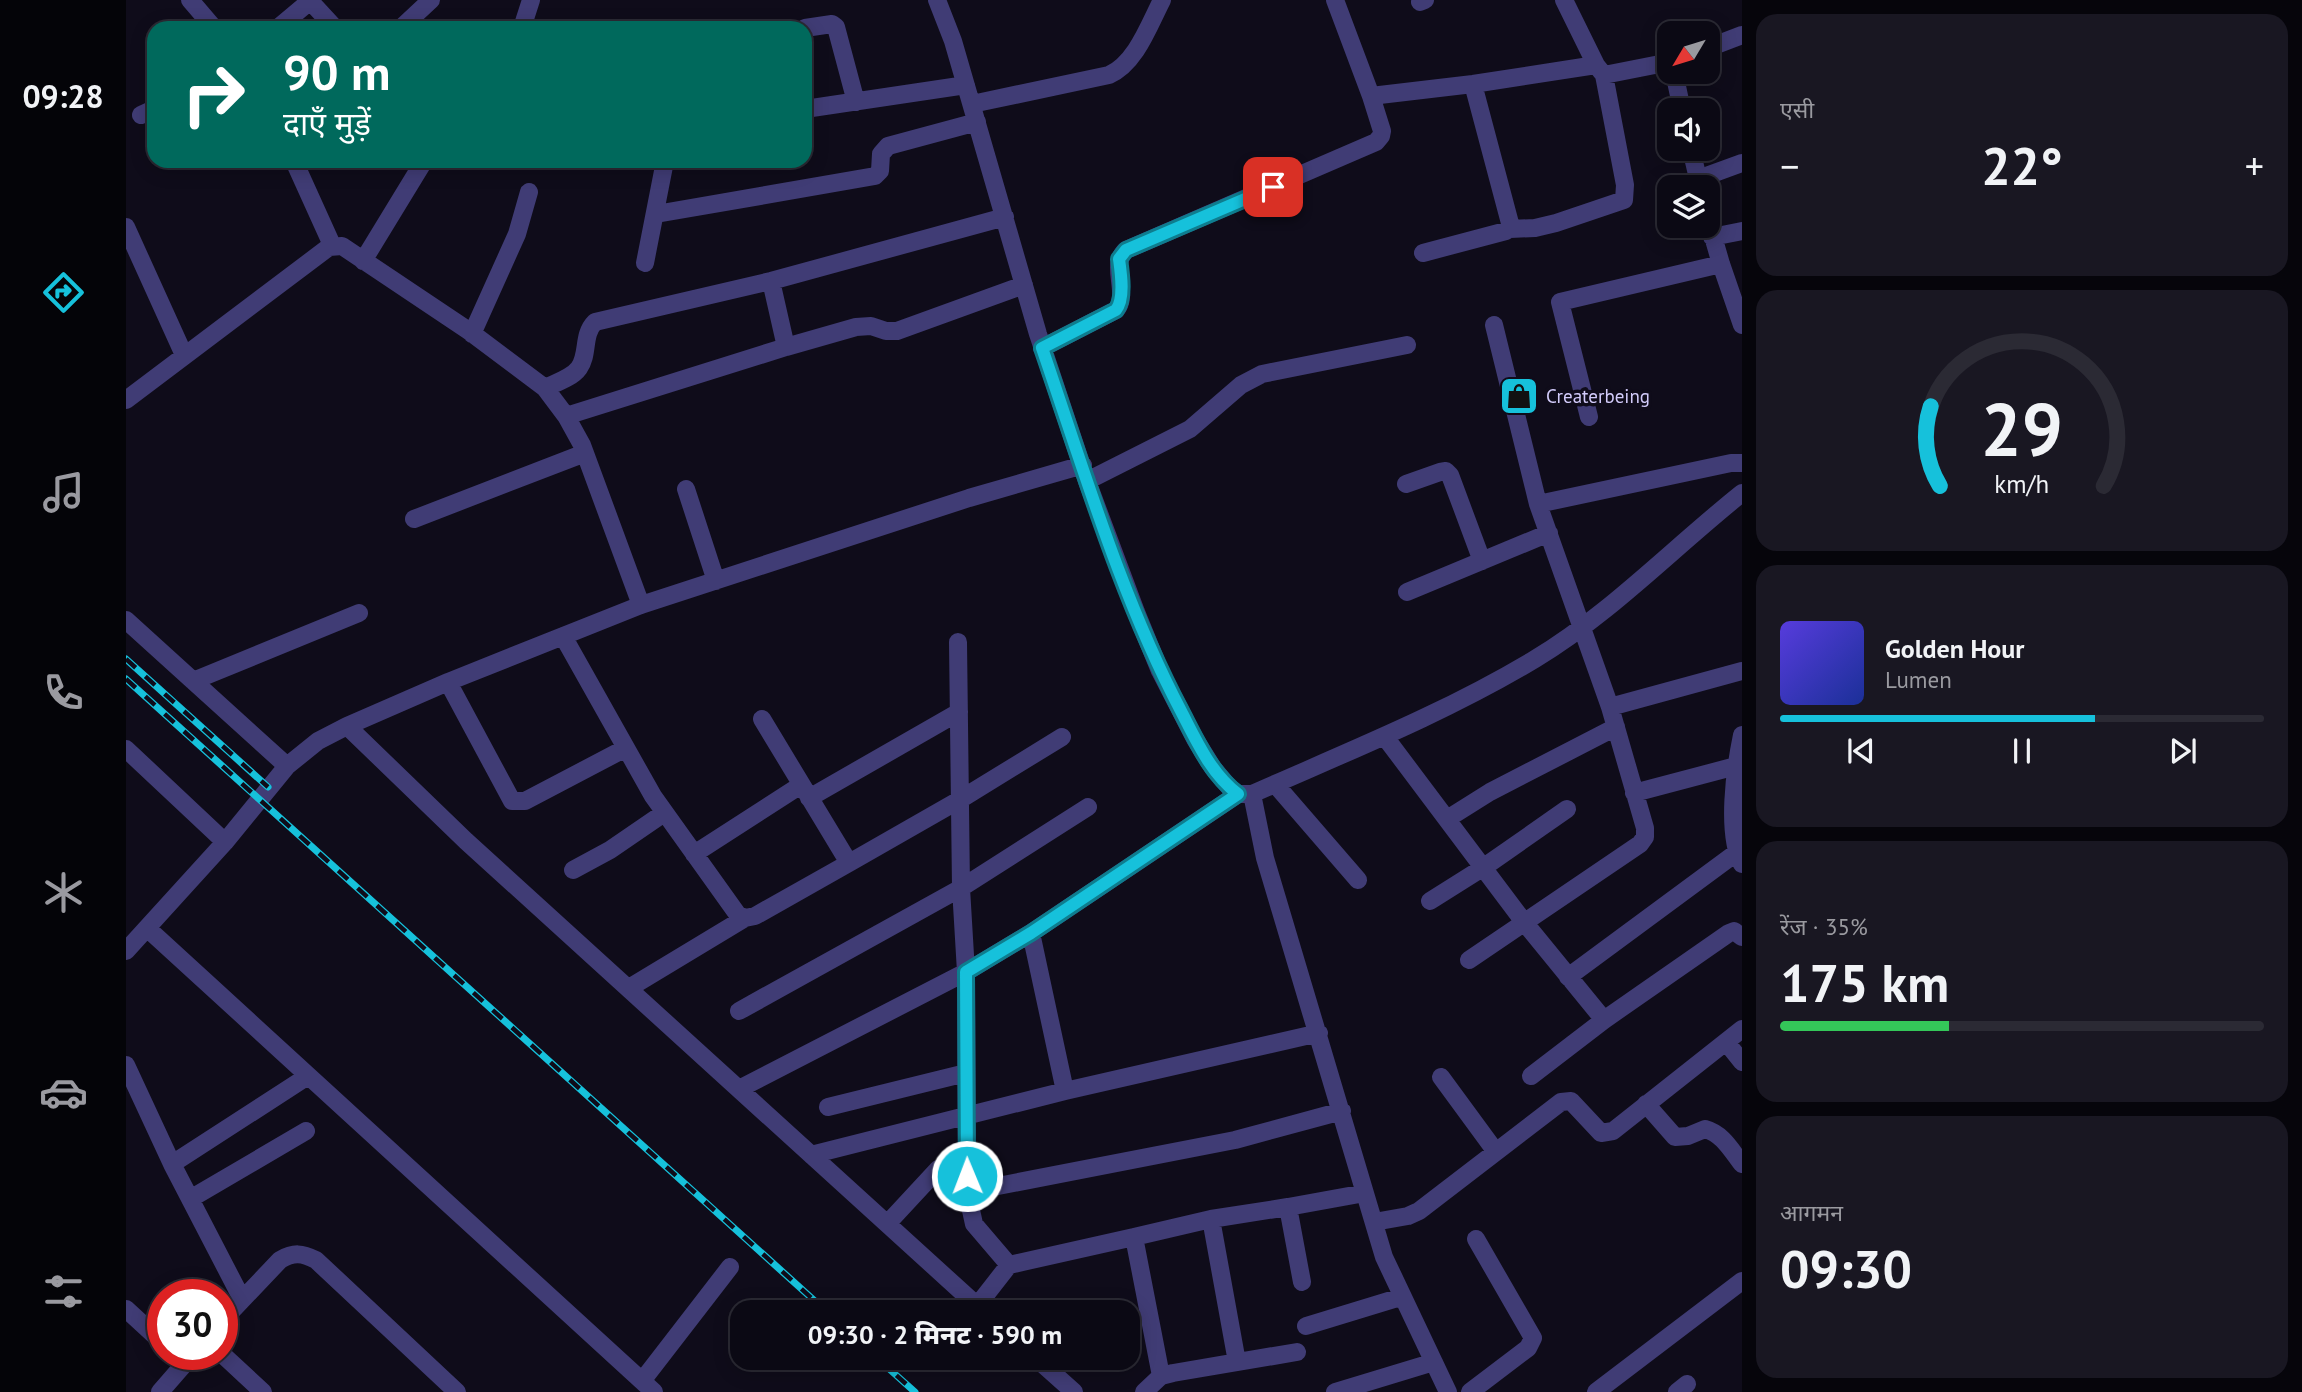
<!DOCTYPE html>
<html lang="hi">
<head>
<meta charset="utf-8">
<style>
  :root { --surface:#0b0914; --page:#191722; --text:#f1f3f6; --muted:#9a9aa0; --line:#2b2a34; --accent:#16c1db }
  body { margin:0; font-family:"PT Sans","Noto Sans Devanagari",sans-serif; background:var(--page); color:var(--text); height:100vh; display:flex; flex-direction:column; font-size:26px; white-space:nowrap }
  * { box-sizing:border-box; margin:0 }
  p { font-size:23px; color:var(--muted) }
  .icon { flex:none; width:38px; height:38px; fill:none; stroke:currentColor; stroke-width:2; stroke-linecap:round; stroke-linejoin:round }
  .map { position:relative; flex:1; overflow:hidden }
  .panel { display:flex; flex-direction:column; gap:14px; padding:14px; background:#06050b; width:560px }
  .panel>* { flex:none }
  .guide { position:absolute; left:21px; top:21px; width:665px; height:147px; border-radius:21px; box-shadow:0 4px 18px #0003,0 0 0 2px var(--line); background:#00695c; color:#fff; overflow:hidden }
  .needle { width:46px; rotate:232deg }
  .fabs { position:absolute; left:1531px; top:21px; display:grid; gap:14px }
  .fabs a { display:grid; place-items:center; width:63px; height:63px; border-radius:14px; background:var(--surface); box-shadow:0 4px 18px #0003,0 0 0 2px var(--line); font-size:35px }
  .speed { position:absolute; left:21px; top:1279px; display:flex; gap:14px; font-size:35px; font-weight:700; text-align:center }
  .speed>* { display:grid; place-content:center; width:91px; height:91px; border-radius:50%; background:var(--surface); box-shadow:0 4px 18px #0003,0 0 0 2px var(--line); line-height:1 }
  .speed .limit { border:10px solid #d22; background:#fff; color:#111 }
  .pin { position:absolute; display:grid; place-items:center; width:60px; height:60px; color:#fff; margin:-30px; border-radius:14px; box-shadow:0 4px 10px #0006 }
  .me { position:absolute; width:77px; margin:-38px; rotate:359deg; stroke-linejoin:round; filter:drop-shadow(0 0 5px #0008) }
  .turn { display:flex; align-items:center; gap:24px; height:147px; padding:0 21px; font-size:32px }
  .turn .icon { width:91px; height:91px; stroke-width:2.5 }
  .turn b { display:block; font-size:49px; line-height:60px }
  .big { font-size:52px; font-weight:800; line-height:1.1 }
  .panel .tile { flex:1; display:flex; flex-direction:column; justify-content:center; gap:10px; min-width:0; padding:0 24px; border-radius:21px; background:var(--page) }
  .panel .dial { align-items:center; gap:0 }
  .dial svg { height:182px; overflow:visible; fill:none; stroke:var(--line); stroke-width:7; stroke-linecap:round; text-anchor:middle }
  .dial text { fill:var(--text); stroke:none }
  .song { display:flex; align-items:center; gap:21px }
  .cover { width:84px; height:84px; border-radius:10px; background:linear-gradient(135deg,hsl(250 70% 55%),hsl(230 70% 35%)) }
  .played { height:7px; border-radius:4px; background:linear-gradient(90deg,var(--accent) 65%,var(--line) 65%) }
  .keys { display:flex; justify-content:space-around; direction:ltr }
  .heat { display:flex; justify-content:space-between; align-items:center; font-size:38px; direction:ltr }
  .charge { height:10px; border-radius:5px; background:linear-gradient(90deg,#34c759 35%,var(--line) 0) }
  .trip { position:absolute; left:604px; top:1300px; width:410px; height:70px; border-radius:21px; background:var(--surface); box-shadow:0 4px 18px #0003,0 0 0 2px var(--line); font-weight:800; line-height:70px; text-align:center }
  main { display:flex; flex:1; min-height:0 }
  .dock { display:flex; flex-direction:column; width:126px; justify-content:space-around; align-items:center; background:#040408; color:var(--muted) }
  .dock .icon { width:49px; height:49px }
  .dock .current { color:var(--accent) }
  .dock b { font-size:32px; color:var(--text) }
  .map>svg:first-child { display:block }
</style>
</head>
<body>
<main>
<nav class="dock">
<b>09:28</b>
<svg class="icon current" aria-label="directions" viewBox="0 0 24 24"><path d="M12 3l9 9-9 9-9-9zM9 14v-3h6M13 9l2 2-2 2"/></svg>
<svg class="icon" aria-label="music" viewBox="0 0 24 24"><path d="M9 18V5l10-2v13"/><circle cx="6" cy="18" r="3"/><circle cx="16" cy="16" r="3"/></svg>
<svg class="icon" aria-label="phone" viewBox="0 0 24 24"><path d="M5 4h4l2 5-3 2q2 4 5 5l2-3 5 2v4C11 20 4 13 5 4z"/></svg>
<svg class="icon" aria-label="climate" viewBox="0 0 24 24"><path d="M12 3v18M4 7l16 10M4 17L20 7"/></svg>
<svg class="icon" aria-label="car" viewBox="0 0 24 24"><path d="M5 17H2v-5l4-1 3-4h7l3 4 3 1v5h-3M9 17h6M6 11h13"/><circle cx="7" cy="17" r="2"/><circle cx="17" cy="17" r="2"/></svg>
<svg class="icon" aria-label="filters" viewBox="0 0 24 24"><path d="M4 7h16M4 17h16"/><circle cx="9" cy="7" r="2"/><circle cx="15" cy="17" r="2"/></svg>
</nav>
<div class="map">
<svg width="1616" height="1392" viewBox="0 0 1616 1392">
  <rect width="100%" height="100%" fill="#0f0c1a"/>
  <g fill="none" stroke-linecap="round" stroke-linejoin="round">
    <path stroke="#403c75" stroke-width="18" d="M 64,0 L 88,28
      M 183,0 L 209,28
      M 811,0 L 827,41 L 912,334 L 961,481 L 1010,612 L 1034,671 L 1069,739 L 1087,768 L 1103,787 L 1112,794 L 1126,794 C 1221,752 1319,713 1409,659 C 1484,614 1547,548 1616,493
      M 1209,0 L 1245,96 L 1347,84 L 1470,65
      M 1438,0 L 1470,65 L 1478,75 L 1544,62
      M 1294,2 L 1299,0
      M 152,28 L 184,1
      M 275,28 L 305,0
      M 396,28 L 405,0
      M 679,28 L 706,24 L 710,27 L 730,102
      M 1582,48 L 1616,35
      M 1548,72 L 1556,110
      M 846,104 L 983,75 C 1010,63 1023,25 1036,0
      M 679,109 L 840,85
      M 15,115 L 28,109
      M 1565,149 L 1574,187
      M 168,161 L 206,245
      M 1572,179 L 1616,163
      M 530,214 L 749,176 L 754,171 L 755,154 L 762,146 L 851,122
      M 1582,219 L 1595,264 L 1616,325
      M 0,227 L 58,355
      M 1384,229 L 1409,228 L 1430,223 L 1498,200 L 1499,185 L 1478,75
      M 1586,237 L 1616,231
      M 1297,253 L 1380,231 L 1385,227 L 1347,84
      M 237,261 L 298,161
      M 519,263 L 539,161
      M 645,281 L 660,347
      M 346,334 L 391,234 L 403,192
      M 916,348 L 990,310 C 1004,294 983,265 1000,250 L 1250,142 L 1255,136 L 1256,131 L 1245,96
      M 419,388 C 429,383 446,378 453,368 C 463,354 456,335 469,322 L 645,281 L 879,217
      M 0,400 L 203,247 L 216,246 L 343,331 L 419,388 L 440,416 L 456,445 L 515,605
      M 440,416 L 660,347 L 730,327 L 745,326 L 760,331 L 771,331 L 898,285
      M 1463,417 L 1434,302 L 1595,264
      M 961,481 L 1064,429 L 1115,385 L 1136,374 L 1281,345
      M 1280,484 L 1314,472 L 1320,471 L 1324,475 L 1356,561
      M 560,489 L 590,581
      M 1412,504 L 1605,463 L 1616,463
      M 288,519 L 459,453
      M 1281,592 L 1423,533
      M 0,620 L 161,766
      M 437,636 L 527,796 L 612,915 L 619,918 L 629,916 L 723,863
      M 832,642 L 835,888 L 840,972 L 841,1192 L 848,1224 L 883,1265 L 851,1306
      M 67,681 L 233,613
      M 322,682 L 386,801 L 399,801 L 500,748
      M 1484,707 L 1616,671
      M 636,719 L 723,863 L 835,799 L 936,737
      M 221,726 L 340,841 L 858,1312
      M 1616,735 C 1609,769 1600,833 1616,864
      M 1259,737 L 1398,922 L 1478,1020 L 1405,1076
      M 0,749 L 99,842
      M 1149,784 L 1232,880
      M 1508,793 L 1610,766
      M 1126,794 L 1139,858 L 1258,1257 L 1322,1392
      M 683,798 L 833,712
      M 1321,819 L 1364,792 L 1490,727
      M 568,854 L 675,785
      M 447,870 L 484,850 L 538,813
      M 1304,901 L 1358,867 L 1441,809
      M 22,929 L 528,1392
      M 905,933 L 939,1091
      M 0,951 L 99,842 L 161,766 L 192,741 L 221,726 L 322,682 L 515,605 L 843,498 L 957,465
      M 1343,960 L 1514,844 L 1519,837 L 1519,828 L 1484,707 L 1412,504 L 1368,325
      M 1442,977 L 1610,853
      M 503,988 L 619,918
      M 613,1011 L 835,888 L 962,807
      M 1478,1020 L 1603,933 L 1608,931 L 1616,937
      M 1600,1042 L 1616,1062
      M 0,1065 L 46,1164 L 116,1299
      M 1315,1077 L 1370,1152
      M 613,1089 L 840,972 L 905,933 L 1112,794
      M 1520,1104 L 1549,1137 L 1562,1136 L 1579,1129 C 1597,1134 1605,1150 1616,1164
      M 702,1107 L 840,1073
      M 685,1155 L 939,1091 L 1193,1033
      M 46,1164 L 182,1076
      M 841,1192 L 1109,1140 L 1216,1111
      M 64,1199 L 180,1131
      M 1162,1207 L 1239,1193
      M 1085,1219 L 1111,1362
      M 1248,1222 L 1282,1216 L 1293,1211 L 1435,1102 L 1445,1101 L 1475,1133 L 1487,1131 L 1616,1029
      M 761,1224 L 812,1169 L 841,1159
      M 1008,1237 L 1085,1219 L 1162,1207 L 1176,1282
      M 883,1265 L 1008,1237 L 1035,1376
      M 0,1309 L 37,1343
      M 96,1321 L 154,1260 C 168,1252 176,1253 190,1260 L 331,1392
      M 1180,1326 L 1275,1297
      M 96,1354 L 137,1392
      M 910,1358 L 948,1392
      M 516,1381 L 604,1267
      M 34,1392 L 67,1354
      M 1018,1392 L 1035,1376 L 1047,1373 L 1171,1352
      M 1209,1392 L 1308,1362
      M 1344,1392 L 1402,1348 L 1407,1338 L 1350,1239
      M 1470,1392 L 1616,1281
      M 1551,1392 L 1561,1384"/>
    <defs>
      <path id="rail" d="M 0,659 L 142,787
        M 0,679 L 701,1312
        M 751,1358 L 789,1392"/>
    </defs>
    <use href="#rail" stroke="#16c1db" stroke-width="7"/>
    <use href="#rail" stroke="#0f0c1a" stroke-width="4.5" stroke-dasharray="13" stroke-linecap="butt"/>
  </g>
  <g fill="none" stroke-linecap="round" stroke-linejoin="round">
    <defs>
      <path id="route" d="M 841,1176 L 840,972 L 905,933 L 1112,794 C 1085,774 1070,740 1055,711 C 995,597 958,470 916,348 L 990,310 C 999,299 995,273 993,259 L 1000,250 L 1147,187"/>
    </defs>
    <use href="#route" stroke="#0e7d8e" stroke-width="18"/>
    <use href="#route" stroke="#16c1db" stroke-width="12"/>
  </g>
  <defs>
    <symbol id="shop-square" viewBox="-11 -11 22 22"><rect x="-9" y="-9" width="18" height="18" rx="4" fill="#16c1db" stroke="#0f0c1a"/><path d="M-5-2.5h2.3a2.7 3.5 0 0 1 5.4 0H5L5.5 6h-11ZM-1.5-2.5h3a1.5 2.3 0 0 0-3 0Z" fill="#111"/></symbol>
  </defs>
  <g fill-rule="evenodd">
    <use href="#shop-square" x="1371" y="374" width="44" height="44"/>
  </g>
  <g text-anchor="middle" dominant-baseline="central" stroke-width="7" stroke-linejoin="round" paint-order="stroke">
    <g font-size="19" fill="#d2cbfa" stroke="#0f0c1a" text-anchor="start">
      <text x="1420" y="396">Createrbeing</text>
    </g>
  </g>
</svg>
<div class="fabs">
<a><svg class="needle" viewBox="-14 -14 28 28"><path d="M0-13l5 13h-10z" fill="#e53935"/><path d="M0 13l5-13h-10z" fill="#9a9aa0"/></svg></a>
<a><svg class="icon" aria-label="sound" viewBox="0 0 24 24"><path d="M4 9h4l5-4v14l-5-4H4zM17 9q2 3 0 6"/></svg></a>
<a><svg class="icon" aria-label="layers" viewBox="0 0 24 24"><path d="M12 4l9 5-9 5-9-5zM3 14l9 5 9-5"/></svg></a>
</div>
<div class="speed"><div class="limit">30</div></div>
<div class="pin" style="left:1147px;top:187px;background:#d93025"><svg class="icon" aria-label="arrive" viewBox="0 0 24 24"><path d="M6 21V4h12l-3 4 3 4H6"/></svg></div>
<svg class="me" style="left:841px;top:1176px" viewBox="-20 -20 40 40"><circle r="17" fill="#16c1db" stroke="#fff" stroke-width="3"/><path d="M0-11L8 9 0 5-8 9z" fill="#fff"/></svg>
<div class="trip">09:30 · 2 मिनट · 590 m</div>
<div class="guide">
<div class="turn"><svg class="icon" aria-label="right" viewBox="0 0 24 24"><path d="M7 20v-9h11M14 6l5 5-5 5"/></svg><div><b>90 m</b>दाएँ मुड़ें</div></div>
</div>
</div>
<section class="panel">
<div class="tile"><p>एसी</p>
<div class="heat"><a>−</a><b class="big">22°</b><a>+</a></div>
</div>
<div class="tile dial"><svg viewBox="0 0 100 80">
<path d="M14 69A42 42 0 1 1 86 69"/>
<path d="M14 69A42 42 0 0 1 10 34" stroke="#16c1db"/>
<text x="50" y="56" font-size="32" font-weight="700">29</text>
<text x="50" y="72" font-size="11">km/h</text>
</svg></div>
<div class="tile">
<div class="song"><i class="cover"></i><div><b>Golden Hour</b><p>Lumen</p></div></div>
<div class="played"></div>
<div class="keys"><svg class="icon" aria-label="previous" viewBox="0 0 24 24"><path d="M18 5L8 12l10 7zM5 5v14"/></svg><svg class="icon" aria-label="pause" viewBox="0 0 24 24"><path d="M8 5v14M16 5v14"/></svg><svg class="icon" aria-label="next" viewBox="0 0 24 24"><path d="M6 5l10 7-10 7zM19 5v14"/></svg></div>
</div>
<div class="tile"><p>रेंज · 35%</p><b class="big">175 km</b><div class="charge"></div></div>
<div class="tile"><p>आगमन</p><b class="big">09:30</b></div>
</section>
</main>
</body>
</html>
